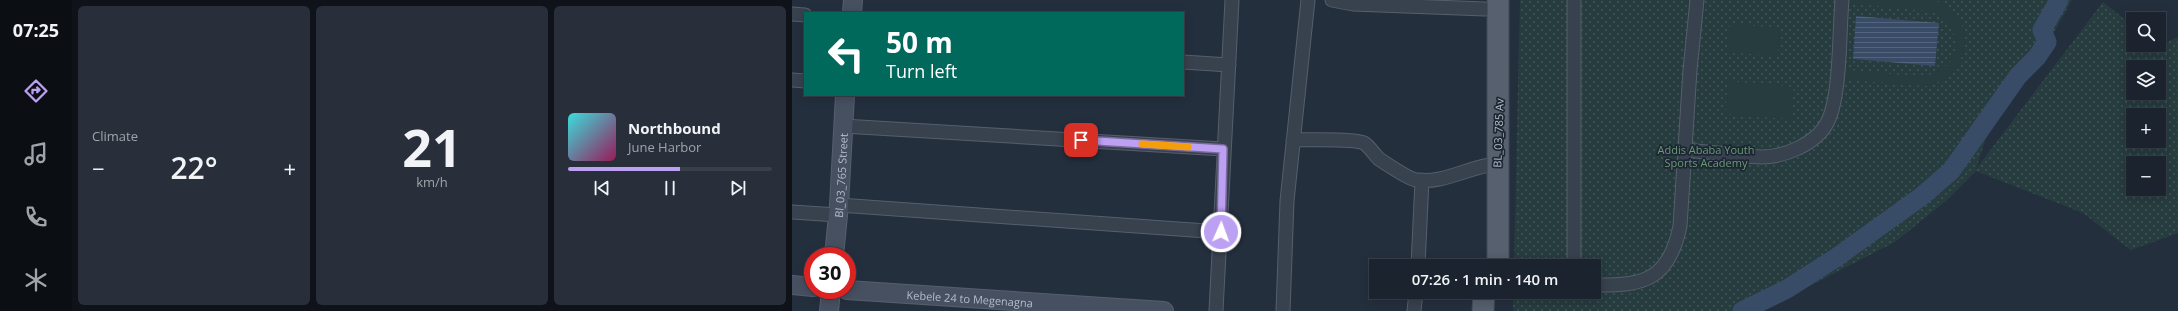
<!DOCTYPE html>
<html lang="en">
<head>
<meta charset="utf-8">
<style>
  :root { --surface:#1b232e; --page:#282f3a; --text:#f1f3f6; --muted:#a0a4aa; --line:#39404a; --accent:#bca0f2 }
  body { margin:0; font-family:"Open Sans",sans-serif; background:var(--page); color:var(--text); height:100vh; display:flex; flex-direction:column; font-size:15px; white-space:nowrap }
  * { box-sizing:border-box; margin:0 }
  p { font-size:13px; color:var(--muted) }
  .icon { flex:none; width:22px; height:22px; fill:none; stroke:currentColor; stroke-width:2; stroke-linecap:round; stroke-linejoin:round }
  .map { position:relative; flex:1; overflow:hidden }
  .side { display:flex; flex-direction:column; gap:6px; padding:6px; background:#0f1319; width:720px }
  .side>* { flex:none }
  .top-card { position:absolute; left:12px; top:12px; width:380px; height:84px; border-radius:0px; box-shadow:0 2px 10px #0003,0 0 0 1px var(--line); background:#00695c; color:#fff; overflow:hidden }
  .controls { position:absolute; left:1334px; top:12px; display:grid; gap:8px }
  .controls a { display:grid; place-items:center; width:40px; height:40px; border-radius:0px; background:var(--surface); box-shadow:0 2px 10px #0003,0 0 0 1px var(--line); font-size:20px }
  .speed { position:absolute; left:12px; top:247px; display:flex; gap:8px; font-size:20px; font-weight:700; text-align:center }
  .speed>* { display:grid; place-content:center; width:52px; height:52px; border-radius:50%; background:var(--surface); box-shadow:0 2px 10px #0003,0 0 0 1px var(--line); line-height:1 }
  .speed .limit { border:6px solid #d22; background:#fff; color:#111 }
  .pin { position:absolute; display:grid; place-items:center; width:34px; height:34px; color:#fff; margin:-17px; border-radius:8px; box-shadow:0 2px 6px #0006 }
  .me { position:absolute; width:44px; margin:-22px; rotate:2deg; stroke-linejoin:round; filter:drop-shadow(0 0 3px #0008) }
  .turn { display:flex; align-items:center; gap:14px; height:84px; padding:0 16px; font-size:18px }
  .turn .icon { width:52px; height:52px; stroke-width:2.5 }
  .turn b { display:block; font-size:28px; line-height:34px }
  .big { font-size:30px; font-weight:600; line-height:1.1 }
  .side .widget { flex:1; display:flex; flex-direction:column; justify-content:center; gap:6px; min-width:0; padding:0 14px; border-radius:6px; background:var(--page) }
  .side .dial { align-items:center; gap:0 }
  .dial b { font-size:52px; line-height:1 }
  .song { display:flex; align-items:center; gap:12px }
  .cover { width:48px; height:48px; border-radius:6px; background:linear-gradient(135deg,hsl(180 70% 55%),hsl(330 70% 35%)) }
  .played { height:4px; border-radius:2px; background:linear-gradient(90deg,var(--accent) 55%,var(--line) 55%) }
  .keys { display:flex; justify-content:space-around; direction:ltr }
  .heat { display:flex; justify-content:space-between; align-items:center; font-size:22px; direction:ltr }
  .side .tiles { flex:1; display:grid; gap:6px; grid-template-columns:repeat(3,1fr) }
  .trip { position:absolute; left:577px; top:259px; width:232px; height:40px; border-radius:0px; background:var(--surface); box-shadow:0 2px 10px #0003,0 0 0 1px var(--line); font-weight:600; line-height:40px; text-align:center }
  main { display:flex; flex:1; min-height:0 }
  .tab-bar { display:flex; flex-direction:column; width:72px; justify-content:space-around; align-items:center; background:#0b0e12; color:var(--muted) }
  .tab-bar .icon { width:28px; height:28px }
  .tab-bar .selected { color:var(--accent) }
  .tab-bar b { font-size:18px; color:var(--text) }
  .map>svg:first-child { display:block }
</style>
</head>
<body>
<main>
<nav class="tab-bar">
<b>07:25</b>
<svg class="icon selected" aria-label="directions" viewBox="0 0 24 24"><path d="M12 3l9 9-9 9-9-9zM9 14v-3h6M13 9l2 2-2 2"/></svg>
<svg class="icon" aria-label="music" viewBox="0 0 24 24"><path d="M9 18V5l10-2v13"/><circle cx="6" cy="18" r="3"/><circle cx="16" cy="16" r="3"/></svg>
<svg class="icon" aria-label="phone" viewBox="0 0 24 24"><path d="M5 4h4l2 5-3 2q2 4 5 5l2-3 5 2v4C11 20 4 13 5 4z"/></svg>
<svg class="icon" aria-label="climate" viewBox="0 0 24 24"><path d="M12 3v18M4 7l16 10M4 17L20 7"/></svg>
</nav>
<section class="side">
<div class="tiles">
<div class="widget"><p>Climate</p>
<div class="heat"><a>−</a><b class="big">22°</b><a>+</a></div>
</div>
<div class="widget dial"><b>21</b><p>km/h</p></div>
<div class="widget">
<div class="song"><i class="cover"></i><div><b>Northbound</b><p>June Harbor</p></div></div>
<div class="played"></div>
<div class="keys"><svg class="icon" aria-label="previous" viewBox="0 0 24 24"><path d="M18 5L8 12l10 7zM5 5v14"/></svg><svg class="icon" aria-label="pause" viewBox="0 0 24 24"><path d="M8 5v14M16 5v14"/></svg><svg class="icon" aria-label="next" viewBox="0 0 24 24"><path d="M6 5l10 7-10 7zM19 5v14"/></svg></div>
</div>
</div>
</section>
<div class="map">
<svg width="1386" height="311" viewBox="0 0 1386 311">
  <defs>
    <pattern id="park-dots" width="8" height="8" patternUnits="userSpaceOnUse"><rect width="8" height="8" fill="#263c3f"/><path d="M2 2h.1M6 6h.1" fill="none" stroke="#435659" stroke-width="1.8" stroke-linecap="round"/></pattern>
    <pattern id="water-rules" width="6" height="5" patternUnits="userSpaceOnUse"><rect width="6" height="5" fill="#394c67"/><path d="M0 2.5h6" fill="none" stroke="#53647b"/></pattern>
  </defs>
  <rect width="100%" height="100%" fill="#242f3e"/>
  <path fill="url(#park-dots)" fill-rule="evenodd" d="M 728,0 L 1280,0 L 1243,66 L 1198,125 L 1184,169 L 1311,2 L 1341,26 L 1341,45 L 1366,46 L 1386,37 L 1386,233 L 1339,250 L 1291,213 L 1184,171 L 1154,201 L 1103,242 L 969,311 L 721,311 L 721,292 L 802,292 L 802,266 L 722,266 ZM 1341,67 L 1367,67 L 1367,93 L 1341,93 ZM 1341,115 L 1367,115 L 1367,141 L 1341,141 ZM 1341,163 L 1367,163 L 1367,189 L 1341,189 Z"/>
  <path fill="#263c3f" d="M 1055,0 L 1141,0 C 1185,11 1184,77 1133,86 L 1047,79 L 1048,69 L 1129,77 C 1168,70 1176,36 1144,12 L 1054,3 Z
    M 938,24 L 988,28 L 986,56 L 935,52 Z
    M 936,81 L 1002,87 L 999,119 L 933,114 Z"/>
  <path fill="url(#water-rules)" d="M 1064,16 L 1147,23 L 1143,66 L 1061,59 Z"/>
  <g fill="none" stroke-linecap="round" stroke-linejoin="round">
    <path stroke="#394c67" stroke-width="19" d="M 950,311 L 995,289 L 1045,257 L 1130,196 L 1159,171 L 1226,76 L 1245,57 L 1255,42 L 1250,30 L 1267,0"/>
    <defs>
      <path id="street" d="M 540,0 L 561,4 L 693,9
        M 0,14 L 13,15
        M 391,62 L 437,65
        M 0,80 L 13,81
        M 51,126 L 431,149
        M 501,140 C 515,140 561,138 572,143 C 577,146 582,154 587,159 C 593,163 617,179 624,180 C 653,184 677,166 705,164
        M 894,150 C 919,152 945,156 970,157 C 992,157 1024,144 1035,123 C 1049,97 1047,32 1050,0
        M 47,205 L 429,232
        M 0,212 L 45,215
        M 626,266 L 630,180
        M 782,266 L 782,0
        M 802,285 C 852,286 877,280 888,226 L 898,70 L 905,0
        M 424,311 L 440,0
        M 491,311 L 495,201 L 516,0
        M 622,311 L 624,292"/>
      <g id="secondary">
        <path d="M 60,13 L 61,0"/>
        <path id="s1" d="M 42,256 L 47,205 L 53,95"/>
        <path d="M 0,285 L 21,287"/>
        <path id="s2" d="M 55,290 L 372,311"/>
        <path d="M 37,311 L 39,290"/>
      </g>
      <path id="primary" d="M 706,266 L 706,0
        M 691,311 L 692,292"/>
    </defs>
    <use href="#street" stroke="#565f6c" stroke-width="15"/>
    <use href="#secondary" stroke="#565f6c" stroke-width="20"/>
    <use href="#primary" stroke="#414a57" stroke-width="23"/>
    <use href="#street" stroke="#38414e" stroke-width="13"/>
    <use href="#secondary" stroke="#465061" stroke-width="18"/>
    <use href="#primary" stroke="#56606e" stroke-width="21"/>
  </g>
  <g fill="none" stroke-linecap="round" stroke-linejoin="round">
    <defs>
      <path id="route" d="M 289,140 L 431,149 L 429,232"/>
    </defs>
    <use href="#route" stroke="#7a689d" stroke-width="10"/>
    <use href="#route" stroke="#bca0f2" stroke-width="7"/>
    <path stroke="#f59e0b" stroke-width="7" d="M 350,144 L 396,147"/>
  </g>
  <g text-anchor="middle" dominant-baseline="central" stroke-width="3.5" stroke-linejoin="round" paint-order="stroke">
    <g font-size="11" fill="#b4bcc9" stroke="#1d2633">
      <text transform="translate(706 133) rotate(-88)">BL_03_785 Av</text>
      <text stroke="none"><textPath href="#s1" startOffset="81">Bl_03_765 Street</textPath></text>
      <text stroke="none"><textPath href="#s2" startOffset="123">Kebele 24 to Megenagna</textPath></text>
    </g>
    <g font-size="11" fill="#6b9a76" stroke="#1d2633">
      <text x="914" y="149">Addis Ababa Youth<tspan x="914" dy="13">Sports Academy</tspan></text>
    </g>
  </g>
</svg>
<div class="controls">
<a><svg class="icon" aria-label="search" viewBox="0 0 24 24"><circle cx="10" cy="10" r="6"/><path d="M15 15l6 6"/></svg></a>
<a><svg class="icon" aria-label="layers" viewBox="0 0 24 24"><path d="M12 4l9 5-9 5-9-5zM3 14l9 5 9-5"/></svg></a>
<a>+</a>
<a>−</a>
</div>
<div class="speed"><div class="limit">30</div></div>
<div class="pin" style="left:289px;top:140px;background:#d93025"><svg class="icon" aria-label="arrive" viewBox="0 0 24 24"><path d="M6 21V4h12l-3 4 3 4H6"/></svg></div>
<svg class="me" style="left:429px;top:232px" viewBox="-20 -20 40 40"><circle r="17" fill="#bca0f2" stroke="#fff" stroke-width="3"/><path d="M0-11L8 9 0 5-8 9z" fill="#fff"/></svg>
<div class="trip">07:26 · 1 min · 140 m</div>
<div class="top-card">
<div class="turn"><svg class="icon" aria-label="left" viewBox="0 0 24 24"><path d="M17 20v-9H6M10 6l-5 5 5 5"/></svg><div><b>50 m</b>Turn left</div></div>
</div>
</div>
</main>
</body>
</html>
